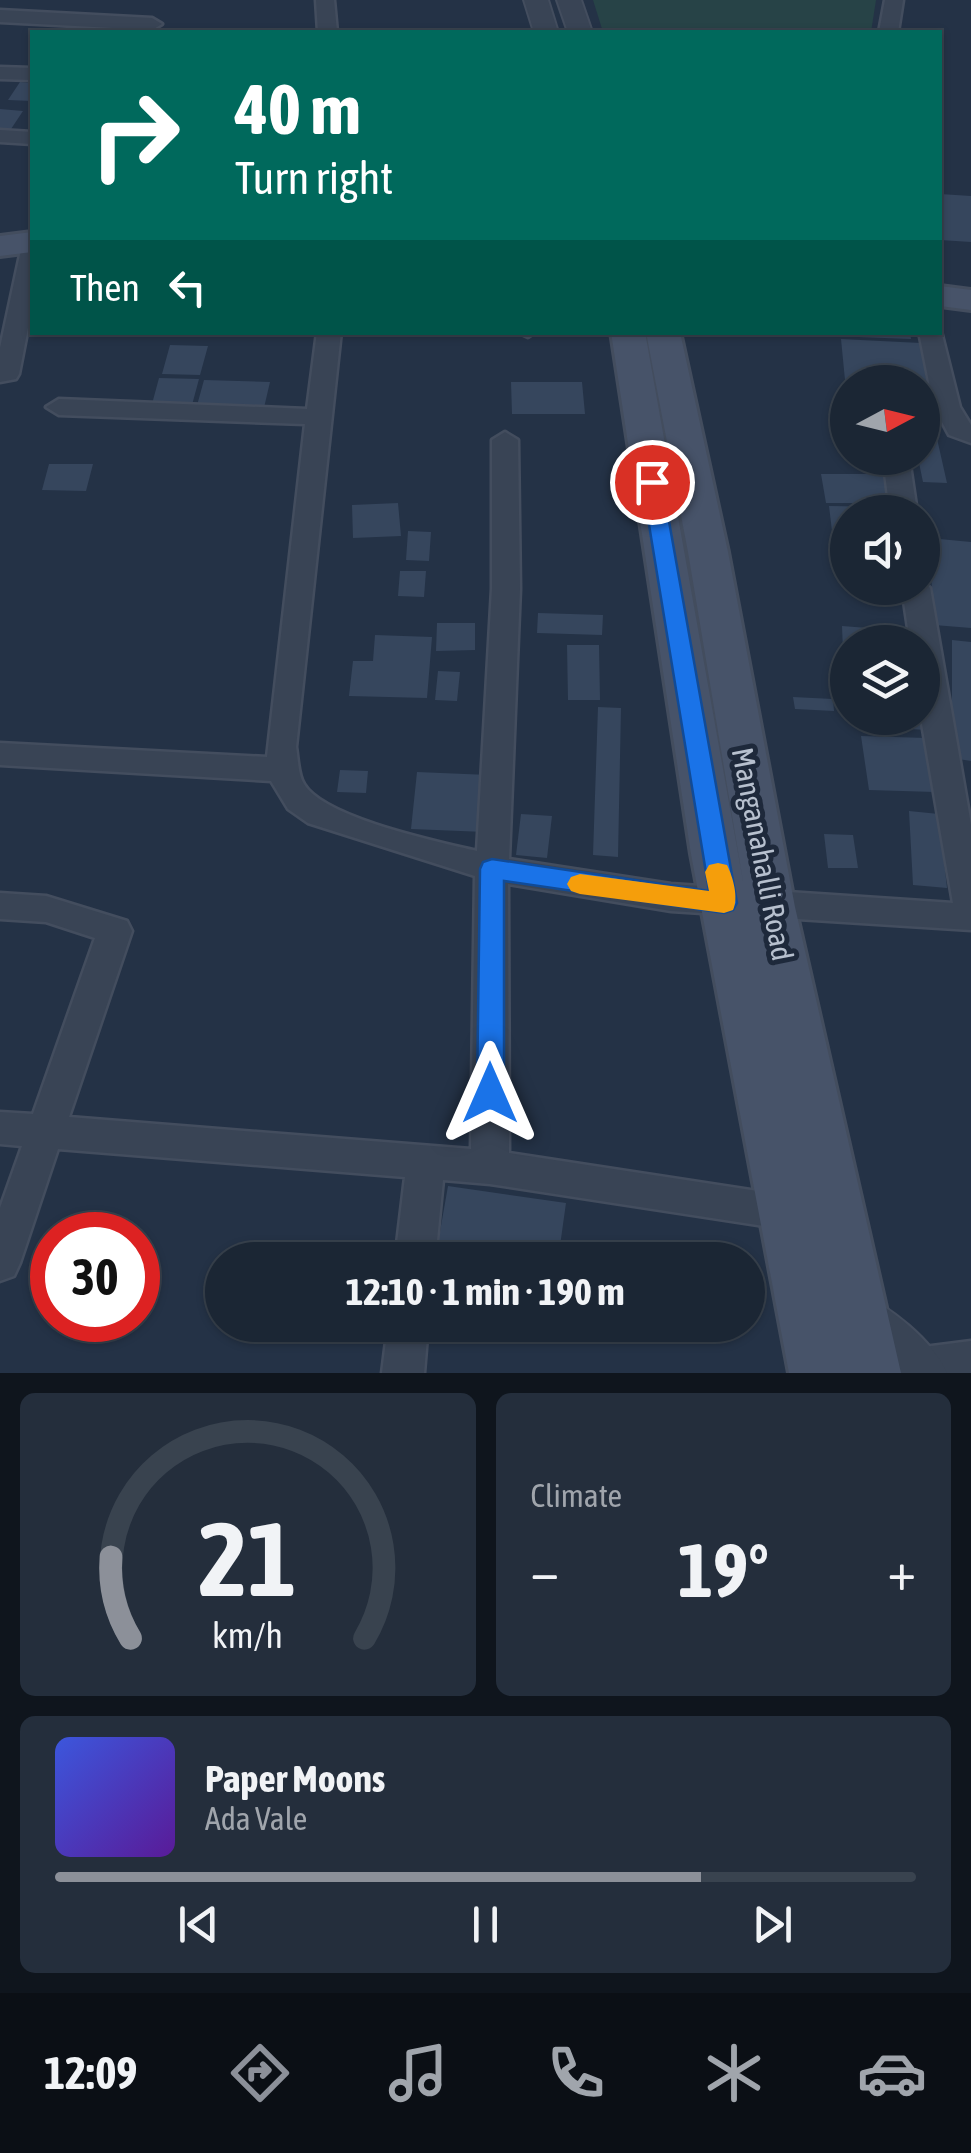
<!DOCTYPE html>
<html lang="en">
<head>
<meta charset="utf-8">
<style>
  :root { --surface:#1b2634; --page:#242e3c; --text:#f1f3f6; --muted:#a0a5ac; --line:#39434f; --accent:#8c9099 }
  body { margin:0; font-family:"Asap Condensed",sans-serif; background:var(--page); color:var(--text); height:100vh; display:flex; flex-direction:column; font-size:38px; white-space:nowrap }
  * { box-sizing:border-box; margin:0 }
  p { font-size:32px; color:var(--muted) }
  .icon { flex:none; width:55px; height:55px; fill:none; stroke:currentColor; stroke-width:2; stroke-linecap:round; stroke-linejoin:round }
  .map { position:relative; height:1373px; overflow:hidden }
  .drawer { display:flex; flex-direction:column; gap:20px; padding:20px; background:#0f151d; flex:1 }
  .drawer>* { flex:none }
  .hud { position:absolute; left:30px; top:30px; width:912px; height:305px; border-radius:0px; box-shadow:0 2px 8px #0004,0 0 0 2px var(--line); background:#00695c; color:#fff; overflow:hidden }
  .needle { width:65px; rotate:83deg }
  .buttons { position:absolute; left:830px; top:365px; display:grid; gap:20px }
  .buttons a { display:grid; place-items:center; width:110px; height:110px; border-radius:50%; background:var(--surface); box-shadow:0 2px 8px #0004,0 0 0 2px var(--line); font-size:50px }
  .speed { position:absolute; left:30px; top:1212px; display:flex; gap:20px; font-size:50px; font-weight:700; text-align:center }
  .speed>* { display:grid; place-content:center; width:130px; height:130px; border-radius:50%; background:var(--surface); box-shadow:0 2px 8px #0004,0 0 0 2px var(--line); line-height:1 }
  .speed .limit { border:15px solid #d22; background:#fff; color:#111 }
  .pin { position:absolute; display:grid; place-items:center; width:85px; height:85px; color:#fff; margin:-42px; border:5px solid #fff; border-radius:50%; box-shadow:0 2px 10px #0007 }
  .me { position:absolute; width:110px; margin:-55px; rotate:0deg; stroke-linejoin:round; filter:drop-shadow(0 0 8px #0008) }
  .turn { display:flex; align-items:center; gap:35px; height:210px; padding:0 40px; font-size:45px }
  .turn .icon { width:130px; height:130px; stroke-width:2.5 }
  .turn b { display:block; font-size:70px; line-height:85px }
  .then { display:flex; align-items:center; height:95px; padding:0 40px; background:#0003; gap:20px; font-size:38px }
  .big { font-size:75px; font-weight:700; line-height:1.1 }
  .drawer .card { flex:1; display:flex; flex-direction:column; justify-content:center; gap:15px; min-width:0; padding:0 35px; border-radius:15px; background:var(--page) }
  .drawer .dial { align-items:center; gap:0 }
  .dial svg { height:260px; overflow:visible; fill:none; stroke:var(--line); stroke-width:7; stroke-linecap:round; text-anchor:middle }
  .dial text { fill:var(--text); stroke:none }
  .song { display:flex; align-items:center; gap:30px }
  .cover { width:120px; height:120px; border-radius:15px; background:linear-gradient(135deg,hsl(230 70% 55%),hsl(270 70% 35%)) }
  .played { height:10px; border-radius:5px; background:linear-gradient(90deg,var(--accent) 75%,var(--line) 75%) }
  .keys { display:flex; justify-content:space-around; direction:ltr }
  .heat { display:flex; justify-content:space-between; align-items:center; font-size:55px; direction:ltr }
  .drawer .tiles { flex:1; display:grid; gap:20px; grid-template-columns:1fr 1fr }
  .card:last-child { grid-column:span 2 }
  .trip { position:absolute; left:205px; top:1242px; width:560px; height:100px; border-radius:50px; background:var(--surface); box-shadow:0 2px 8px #0004,0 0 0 2px var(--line); font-weight:700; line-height:100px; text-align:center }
  .tab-bar { display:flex; height:160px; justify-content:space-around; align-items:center; background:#0b0f15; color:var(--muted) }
  .tab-bar .icon { width:70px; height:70px }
  .tab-bar .on { color:var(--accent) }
  .tab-bar b { font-size:45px; color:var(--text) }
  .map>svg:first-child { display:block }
</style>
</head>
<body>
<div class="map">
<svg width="971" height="1373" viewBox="0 0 971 1373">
  <rect width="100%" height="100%" fill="#243246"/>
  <path fill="#274347" d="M 593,0 L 876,0 L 871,32 L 603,32 Z"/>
  <path fill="#36465d" d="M 20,82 L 32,83 L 32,101 L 8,100 Z
    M 0,109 L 23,111 L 11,129 L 0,129 Z
    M 940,194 L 971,196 L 971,242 L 940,240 Z
    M 831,332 L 910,332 L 911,339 L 831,336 Z
    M 841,339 L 921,343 L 927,384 L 845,380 Z
    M 170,345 L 208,346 L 200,375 L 162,374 Z
    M 159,378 L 199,379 L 192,405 L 152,404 Z
    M 204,380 L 270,382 L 263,412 L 196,409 Z
    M 511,382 L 582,382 L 585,414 L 512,414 Z
    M 922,403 L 929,403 L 947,483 L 923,482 L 918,458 L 922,458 Z
    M 49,464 L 93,464 L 86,491 L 42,490 Z
    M 821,474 L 886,474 L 892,503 L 826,503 Z
    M 398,503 L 401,536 L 353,538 L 352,505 Z
    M 829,506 L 891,507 L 892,512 L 848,512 L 848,531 L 832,531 Z
    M 408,531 L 431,532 L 429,561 L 406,560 Z
    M 832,534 L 848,534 L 848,563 L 836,563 Z
    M 929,538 L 971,542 L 971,628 L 934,625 Z
    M 400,571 L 426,571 L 424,597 L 398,596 Z
    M 538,613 L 603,615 L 602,635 L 537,633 Z
    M 437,623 L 475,623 L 475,650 L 436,651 Z
    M 842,626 L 907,631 L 908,642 L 848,642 L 848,651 L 843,651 Z
    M 375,635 L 432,637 L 427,698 L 349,696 L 353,661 L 373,661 Z
    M 952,640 L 971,642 L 971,761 L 952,758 Z
    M 567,645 L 599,645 L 600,700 L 568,700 Z
    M 438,671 L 460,672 L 457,701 L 435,700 Z
    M 793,697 L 833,699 L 834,711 L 795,709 Z
    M 598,707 L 621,708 L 618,857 L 593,855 Z
    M 869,718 L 922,718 L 928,730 L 870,727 Z
    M 861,736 L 926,738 L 935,792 L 869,790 Z
    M 340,770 L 368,771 L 366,793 L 337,792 Z
    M 417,772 L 489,775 L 485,832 L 411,829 Z
    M 909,811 L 939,814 L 947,888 L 913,885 Z
    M 521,814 L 552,816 L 547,858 L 516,855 Z
    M 824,834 L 853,835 L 858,868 L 828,868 Z
    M 448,1186 L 566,1203 L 558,1260 L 435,1260 Z"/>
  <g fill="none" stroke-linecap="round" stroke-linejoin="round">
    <defs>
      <path id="service" d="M 517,332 L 534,332 L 534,333 L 528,337 Z"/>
      <path id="minor" d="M 316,0 L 334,0 L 337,32 L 318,32 Z
        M 885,0 L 903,0 L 898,32 L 879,32 Z
        M 0,10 L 152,18 L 162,24 L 152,30 L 0,22 Z
        M 0,67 L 32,68 L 32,80 L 0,79 Z
        M 0,130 L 32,132 L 32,144 L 0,142 Z
        M 32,243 L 32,307 L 19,374 L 16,379 L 0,382 L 0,348 L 21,250 Z
        M 940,327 L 960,407 L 971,425 L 971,443 L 949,435 L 934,407 L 919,332 L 940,332 Z
        M 317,332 L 341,332 L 296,747 C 298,758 298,775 304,784 C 324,818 439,842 477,851 L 492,589 L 492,440 L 505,432 L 518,440 L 520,589 L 509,859 L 671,884 L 953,903 L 921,718 L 922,642 L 910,642 L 902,588 L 922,588 L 922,580 L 930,588 L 971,825 L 971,930 L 671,911 L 508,884 L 509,1153 L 797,1197 L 811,1202 L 816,1214 L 811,1226 L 797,1231 L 490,1184 L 443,1180 L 435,1260 L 395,1260 L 405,1177 L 58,1149 L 20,1263 L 14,1276 L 0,1281 L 0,1208 L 22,1146 L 0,1144 L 0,1112 L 33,1114 L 95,938 L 46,922 L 0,919 L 0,893 L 46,896 L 127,921 L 132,931 L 69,1117 L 471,1149 L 475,876 L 308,823 L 288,809 L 271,781 L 0,765 L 0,743 L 267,757 L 305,424 L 59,415 L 46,407 L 59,399 L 307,409 Z
        M 883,458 L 909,458 L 917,512 L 890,512 Z
        M 388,1325 L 428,1325 L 424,1373 L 382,1373 Z
        M 971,1341 L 971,1373 L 898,1373 L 895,1368 L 901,1354 L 916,1348 Z"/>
      <path id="tertiary" d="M 524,0 L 548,0 L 558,32 L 534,32 Z
        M 557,0 L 581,0 L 592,32 L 568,32 Z
        M 856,1292 C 889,1305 933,1341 947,1373 L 883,1373 L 838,1333 L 831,1316 L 838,1299 Z"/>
      <path id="secondary" d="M 32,232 L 32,252 L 0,256 L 0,236 Z
        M 940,286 L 971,290 L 971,310 L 940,306 Z
        M 611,332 L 645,332 L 743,881 L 688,552 L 646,332 L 680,332 L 728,552 L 795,907 L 901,1373 L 789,1373 L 691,854 Z"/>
    </defs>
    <use href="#service" stroke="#434d5e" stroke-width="5"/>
    <use href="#minor" stroke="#434d5e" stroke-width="5"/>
    <use href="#tertiary" stroke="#434d5e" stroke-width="4"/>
    <use href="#secondary" stroke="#434d5e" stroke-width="6"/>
    <use href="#service" fill="#394455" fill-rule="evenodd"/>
    <use href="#minor" fill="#394455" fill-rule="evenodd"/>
    <use href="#tertiary" fill="#394455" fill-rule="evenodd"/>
    <use href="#secondary" fill="#475369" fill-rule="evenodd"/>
  </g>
  <path fill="#1a73e8" stroke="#114b97" stroke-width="2.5" d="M 652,475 L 662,482 L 737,903 L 733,910 L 724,913 L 504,881 L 504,1093 L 500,1101 L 490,1105 L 481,1101 L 477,1093 L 480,869 L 483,862 L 492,859 L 709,891 L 642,482 Z"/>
  <path fill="#f59e0b" d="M 718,863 L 727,865 C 733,877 739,898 733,910 L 724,913 L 580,894 L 571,891 L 567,884 L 571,877 L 580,874 L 709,891 L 705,872 L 709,865 Z"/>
  <g text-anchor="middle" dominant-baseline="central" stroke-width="10" stroke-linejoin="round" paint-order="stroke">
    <g font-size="30" fill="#b7c0ce" stroke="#1e293b">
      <text transform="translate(763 854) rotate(79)">Manganahalli Road</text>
    </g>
  </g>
</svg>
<div class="buttons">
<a><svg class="needle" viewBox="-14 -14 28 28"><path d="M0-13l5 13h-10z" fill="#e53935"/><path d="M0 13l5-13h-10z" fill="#a0a5ac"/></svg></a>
<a><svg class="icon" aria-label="sound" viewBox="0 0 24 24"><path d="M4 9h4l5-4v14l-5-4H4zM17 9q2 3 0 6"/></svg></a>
<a><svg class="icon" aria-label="layers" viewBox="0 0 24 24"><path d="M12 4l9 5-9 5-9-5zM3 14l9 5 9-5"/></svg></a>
</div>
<div class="speed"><div class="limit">30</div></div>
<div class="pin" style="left:652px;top:482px;background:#d93025"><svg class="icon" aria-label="arrive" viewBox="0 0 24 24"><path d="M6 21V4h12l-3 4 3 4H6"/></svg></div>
<svg class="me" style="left:490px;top:1093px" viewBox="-20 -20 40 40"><path d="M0-17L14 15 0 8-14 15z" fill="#1a73e8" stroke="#fff" stroke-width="4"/></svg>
<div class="trip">12:10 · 1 min · 190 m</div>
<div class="hud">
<div class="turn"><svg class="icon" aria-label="right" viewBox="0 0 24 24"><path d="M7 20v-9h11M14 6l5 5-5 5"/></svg><div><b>40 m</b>Turn right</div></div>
<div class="then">Then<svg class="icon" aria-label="left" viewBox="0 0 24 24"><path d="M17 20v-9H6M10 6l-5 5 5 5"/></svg></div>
</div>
</div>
<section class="drawer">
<div class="tiles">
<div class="card dial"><svg viewBox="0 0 100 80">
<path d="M14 69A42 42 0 1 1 86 69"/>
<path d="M14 69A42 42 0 0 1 8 44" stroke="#8c9099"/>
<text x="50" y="56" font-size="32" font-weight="700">21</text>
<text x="50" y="72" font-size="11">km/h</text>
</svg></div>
<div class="card"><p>Climate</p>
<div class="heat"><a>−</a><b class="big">19°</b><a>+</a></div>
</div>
<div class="card">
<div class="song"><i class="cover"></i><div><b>Paper Moons</b><p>Ada Vale</p></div></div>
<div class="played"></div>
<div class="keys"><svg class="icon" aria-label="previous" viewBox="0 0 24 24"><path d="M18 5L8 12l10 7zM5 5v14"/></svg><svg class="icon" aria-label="pause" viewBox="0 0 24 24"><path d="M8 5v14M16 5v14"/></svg><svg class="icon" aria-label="next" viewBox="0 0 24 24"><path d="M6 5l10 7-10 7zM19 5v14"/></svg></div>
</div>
</div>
</section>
<nav class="tab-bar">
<b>12:09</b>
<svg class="icon on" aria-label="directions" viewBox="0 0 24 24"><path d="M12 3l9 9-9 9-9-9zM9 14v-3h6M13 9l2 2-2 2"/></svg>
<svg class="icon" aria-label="music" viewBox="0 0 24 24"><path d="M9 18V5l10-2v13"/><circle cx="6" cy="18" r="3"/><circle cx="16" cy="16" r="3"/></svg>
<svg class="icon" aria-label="phone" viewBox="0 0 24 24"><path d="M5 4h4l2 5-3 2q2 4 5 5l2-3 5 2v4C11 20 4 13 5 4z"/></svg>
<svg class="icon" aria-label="climate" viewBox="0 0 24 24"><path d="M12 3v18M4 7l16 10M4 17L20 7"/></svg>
<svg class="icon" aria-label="car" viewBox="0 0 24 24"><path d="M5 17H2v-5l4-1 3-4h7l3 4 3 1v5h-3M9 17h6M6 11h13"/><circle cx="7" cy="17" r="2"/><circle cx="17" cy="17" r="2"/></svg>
</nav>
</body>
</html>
